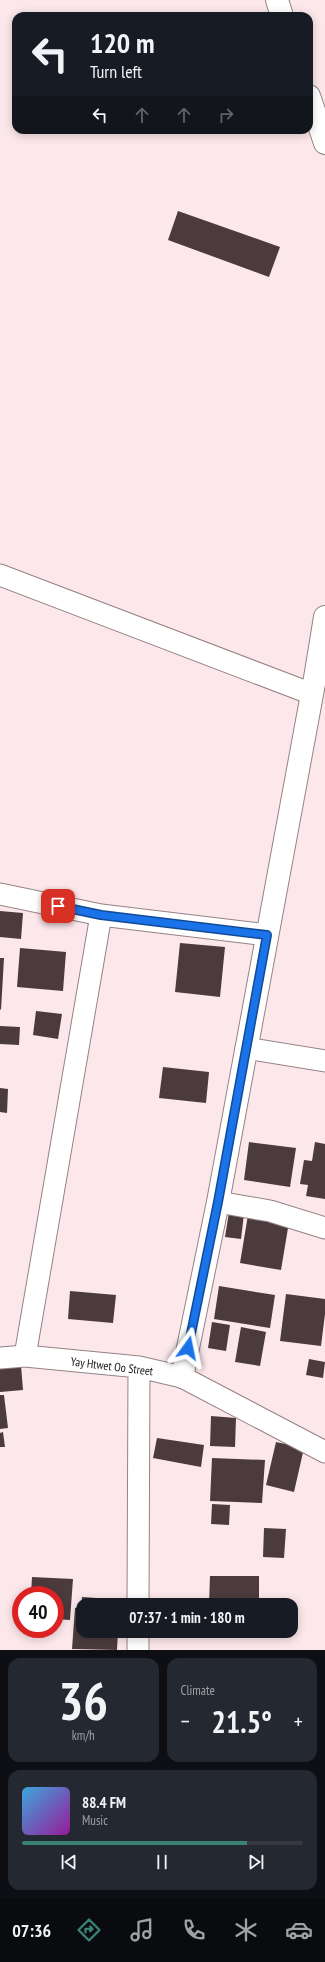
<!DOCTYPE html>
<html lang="en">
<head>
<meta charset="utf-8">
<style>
  :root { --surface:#171b24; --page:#242831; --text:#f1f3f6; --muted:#9ea1a6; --line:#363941; --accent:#3b8178 }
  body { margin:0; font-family:"PT Sans Narrow",sans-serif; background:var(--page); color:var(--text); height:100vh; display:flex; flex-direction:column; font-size:15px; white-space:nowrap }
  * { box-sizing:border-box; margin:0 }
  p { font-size:13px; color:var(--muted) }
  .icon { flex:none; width:22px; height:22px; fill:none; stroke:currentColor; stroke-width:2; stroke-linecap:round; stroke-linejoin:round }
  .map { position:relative; height:1650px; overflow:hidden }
  .side { display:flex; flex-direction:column; gap:8px; padding:8px; background:#0d0f14; flex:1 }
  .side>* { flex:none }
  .hud { position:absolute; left:12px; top:12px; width:301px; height:122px; border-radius:12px; box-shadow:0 2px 10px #0003; background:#171b24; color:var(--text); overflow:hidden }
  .speed { position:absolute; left:12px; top:1586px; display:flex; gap:8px; font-size:20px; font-weight:700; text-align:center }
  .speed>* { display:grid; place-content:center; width:52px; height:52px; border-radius:50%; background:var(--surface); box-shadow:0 2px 10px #0003; line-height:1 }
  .speed .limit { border:6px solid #d22; background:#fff; color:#111 }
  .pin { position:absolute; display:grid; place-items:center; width:34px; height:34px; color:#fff; margin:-17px; border-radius:8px; box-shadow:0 2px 6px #0006 }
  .me { position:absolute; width:44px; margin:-22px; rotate:12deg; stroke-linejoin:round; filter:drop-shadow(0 0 3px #0008) }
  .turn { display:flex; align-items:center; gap:14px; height:84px; padding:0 12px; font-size:18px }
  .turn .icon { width:52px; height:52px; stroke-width:2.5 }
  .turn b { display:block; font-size:28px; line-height:34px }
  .lanes { display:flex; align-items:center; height:38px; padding:0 12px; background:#0003; justify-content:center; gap:20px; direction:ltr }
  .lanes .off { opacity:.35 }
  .big { font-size:30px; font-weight:700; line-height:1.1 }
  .side .card { flex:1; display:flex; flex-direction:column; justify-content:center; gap:6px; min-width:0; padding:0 14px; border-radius:12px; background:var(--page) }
  .side .dial { align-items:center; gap:0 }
  .dial b { font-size:52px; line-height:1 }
  .song { display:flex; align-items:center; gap:12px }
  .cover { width:48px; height:48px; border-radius:6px; background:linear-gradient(135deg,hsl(200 70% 55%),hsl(300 70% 35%)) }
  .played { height:4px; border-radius:2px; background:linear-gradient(90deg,var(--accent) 80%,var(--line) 80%) }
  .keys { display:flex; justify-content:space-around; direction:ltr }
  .heat { display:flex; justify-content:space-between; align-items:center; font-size:22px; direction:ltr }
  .side .tiles { flex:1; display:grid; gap:8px; grid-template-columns:1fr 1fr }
  .card:last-child { grid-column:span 2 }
  .trip { position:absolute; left:76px; top:1598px; width:222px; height:40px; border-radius:12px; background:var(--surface); box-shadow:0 2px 10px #0003; font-weight:700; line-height:40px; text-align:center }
  .tabs { display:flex; height:64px; justify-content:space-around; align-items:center; background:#090b0e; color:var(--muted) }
  .tabs .icon { width:28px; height:28px }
  .tabs .current { color:var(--accent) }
  .tabs b { font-size:18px; color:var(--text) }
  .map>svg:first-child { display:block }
</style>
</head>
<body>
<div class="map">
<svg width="325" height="1650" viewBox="0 0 325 1650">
  <rect width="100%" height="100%" fill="#fce7eb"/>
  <path fill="#4b3b3e" d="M 178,211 L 280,247 L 269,277 L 168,240 Z
    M 0,911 L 23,913 L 21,939 L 0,937 Z
    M 180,943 L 225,947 L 220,997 L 175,992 Z
    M 20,948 L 66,952 L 63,991 L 17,987 Z
    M 0,958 L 4,958 L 1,1010 L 0,1009 Z
    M 36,1011 L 62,1014 L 58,1039 L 33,1035 Z
    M 0,1026 L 20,1027 L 19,1045 L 0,1044 Z
    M 163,1067 L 209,1072 L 206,1103 L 159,1098 Z
    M 0,1088 L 8,1089 L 7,1113 L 0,1112 Z
    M 249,1142 L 296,1148 L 290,1187 L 244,1180 Z
    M 315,1142 L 325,1144 L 325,1199 L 306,1196 L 308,1185 L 300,1184 L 304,1160 L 312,1161 Z
    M 229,1212 L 244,1214 L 241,1239 L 225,1237 Z
    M 248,1215 L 289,1222 L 281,1270 L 240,1263 Z
    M 219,1286 L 275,1295 L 270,1328 L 214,1319 Z
    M 70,1291 L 116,1295 L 113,1323 L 68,1319 Z
    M 286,1294 L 325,1299 L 325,1314 L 321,1346 L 280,1341 Z
    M 212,1322 L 230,1325 L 226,1351 L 208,1348 Z
    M 241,1327 L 266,1332 L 260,1366 L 235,1362 Z
    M 309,1359 L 325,1362 L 323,1378 L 306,1375 Z
    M 21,1365 L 23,1390 L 0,1392 L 0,1367 Z
    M 0,1395 L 4,1395 L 8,1428 L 0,1429 Z
    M 211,1416 L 236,1418 L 235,1447 L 210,1446 Z
    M 3,1432 L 5,1447 L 0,1447 L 0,1433 Z
    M 157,1438 L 204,1445 L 201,1467 L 153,1458 Z
    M 276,1442 L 304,1448 L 294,1492 L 266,1485 Z
    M 212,1458 L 265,1460 L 262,1503 L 210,1501 Z
    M 212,1504 L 230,1505 L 229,1525 L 211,1524 Z
    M 264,1528 L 286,1529 L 284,1558 L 263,1557 Z
    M 210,1576 L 259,1576 L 259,1605 L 209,1605 Z
    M 32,1577 L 73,1579 L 70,1620 L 55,1619 L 55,1595 L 31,1595 Z
    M 82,1597 L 110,1599 L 110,1605 L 83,1605 L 83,1631 L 118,1631 L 117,1650 L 72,1649 L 75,1608 L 81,1608 Z
    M 269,1599 L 291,1604 L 291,1605 L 268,1605 Z
    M 291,1605 L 297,1606 L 292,1628 L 291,1628 Z
    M 274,1631 L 291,1631 L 290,1635 Z"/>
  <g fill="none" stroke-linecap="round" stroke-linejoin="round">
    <defs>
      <path id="minor" d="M 0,575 L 312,694
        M 0,894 L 101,915 L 267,935
        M 246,1048 L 325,1061
        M 218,1202 L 270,1211 L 325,1228
        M 25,1356 L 101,915
        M 0,1358 L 25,1356 L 139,1367 L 182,1377 L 325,1452
        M 138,1605 L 139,1367
        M 138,1650 L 138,1631"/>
      <path id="tertiary" d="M 277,0 L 282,16
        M 309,96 L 325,143
        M 182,1377 L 218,1202 L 315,678 L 325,617"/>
    </defs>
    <use href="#minor" stroke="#968286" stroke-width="23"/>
    <use href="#tertiary" stroke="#968286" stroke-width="24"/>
    <use href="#minor" stroke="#fff" stroke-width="21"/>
    <use href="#tertiary" stroke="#fff" stroke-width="22"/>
  </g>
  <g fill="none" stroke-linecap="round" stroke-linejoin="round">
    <defs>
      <path id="route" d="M 58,906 L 101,915 L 267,935 L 218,1202 L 188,1348"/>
    </defs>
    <use href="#route" stroke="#114b97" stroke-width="10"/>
    <use href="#route" stroke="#1a73e8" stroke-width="7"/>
  </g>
  <g text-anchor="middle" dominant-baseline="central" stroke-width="4" stroke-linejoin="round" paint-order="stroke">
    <g font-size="12" fill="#1d1617" stroke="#fff">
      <text transform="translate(112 1366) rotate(7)">Yay Htwet Oo Street</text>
    </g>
  </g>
</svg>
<div class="speed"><div class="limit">40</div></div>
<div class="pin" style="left:58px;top:906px;background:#d93025"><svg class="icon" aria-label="arrive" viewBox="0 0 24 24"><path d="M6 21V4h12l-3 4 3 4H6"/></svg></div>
<svg class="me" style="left:188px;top:1348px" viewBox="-20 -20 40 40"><path d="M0-17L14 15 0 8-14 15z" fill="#1a73e8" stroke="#fff" stroke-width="4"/></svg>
<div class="trip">07:37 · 1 min · 180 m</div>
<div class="hud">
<div class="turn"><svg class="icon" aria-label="left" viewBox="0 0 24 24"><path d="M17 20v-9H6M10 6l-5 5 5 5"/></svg><div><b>120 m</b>Turn left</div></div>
<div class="lanes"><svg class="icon" aria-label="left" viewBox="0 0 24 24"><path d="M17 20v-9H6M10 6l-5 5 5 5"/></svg><svg class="icon off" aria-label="ahead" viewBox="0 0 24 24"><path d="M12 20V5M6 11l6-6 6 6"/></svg><svg class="icon off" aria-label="ahead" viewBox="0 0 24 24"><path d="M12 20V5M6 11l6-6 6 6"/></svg><svg class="icon off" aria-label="right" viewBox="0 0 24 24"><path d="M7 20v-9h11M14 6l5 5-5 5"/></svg></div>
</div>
</div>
<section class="side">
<div class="tiles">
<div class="card dial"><b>36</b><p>km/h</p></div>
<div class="card"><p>Climate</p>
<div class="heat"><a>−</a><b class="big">21.5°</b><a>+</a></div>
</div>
<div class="card">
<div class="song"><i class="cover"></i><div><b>88.4 FM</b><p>Music</p></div></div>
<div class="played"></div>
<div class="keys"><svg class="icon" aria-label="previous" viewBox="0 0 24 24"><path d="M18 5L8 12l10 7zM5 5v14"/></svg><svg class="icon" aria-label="pause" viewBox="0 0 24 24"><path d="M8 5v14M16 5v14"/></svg><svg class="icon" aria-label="next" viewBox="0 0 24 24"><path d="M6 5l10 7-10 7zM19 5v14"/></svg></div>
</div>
</div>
</section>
<nav class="tabs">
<b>07:36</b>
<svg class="icon current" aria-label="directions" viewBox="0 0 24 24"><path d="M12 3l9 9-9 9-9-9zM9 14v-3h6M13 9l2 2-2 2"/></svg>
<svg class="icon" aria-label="music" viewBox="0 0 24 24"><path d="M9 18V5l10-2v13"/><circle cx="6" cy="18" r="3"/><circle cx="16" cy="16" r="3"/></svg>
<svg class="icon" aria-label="phone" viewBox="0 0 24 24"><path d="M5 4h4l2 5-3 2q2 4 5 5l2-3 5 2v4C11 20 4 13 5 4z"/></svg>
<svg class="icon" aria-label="climate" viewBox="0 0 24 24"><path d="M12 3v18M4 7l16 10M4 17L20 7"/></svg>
<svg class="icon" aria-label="car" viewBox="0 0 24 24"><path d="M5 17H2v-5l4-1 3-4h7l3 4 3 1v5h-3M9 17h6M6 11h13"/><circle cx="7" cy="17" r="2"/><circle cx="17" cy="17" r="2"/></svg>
</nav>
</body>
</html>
